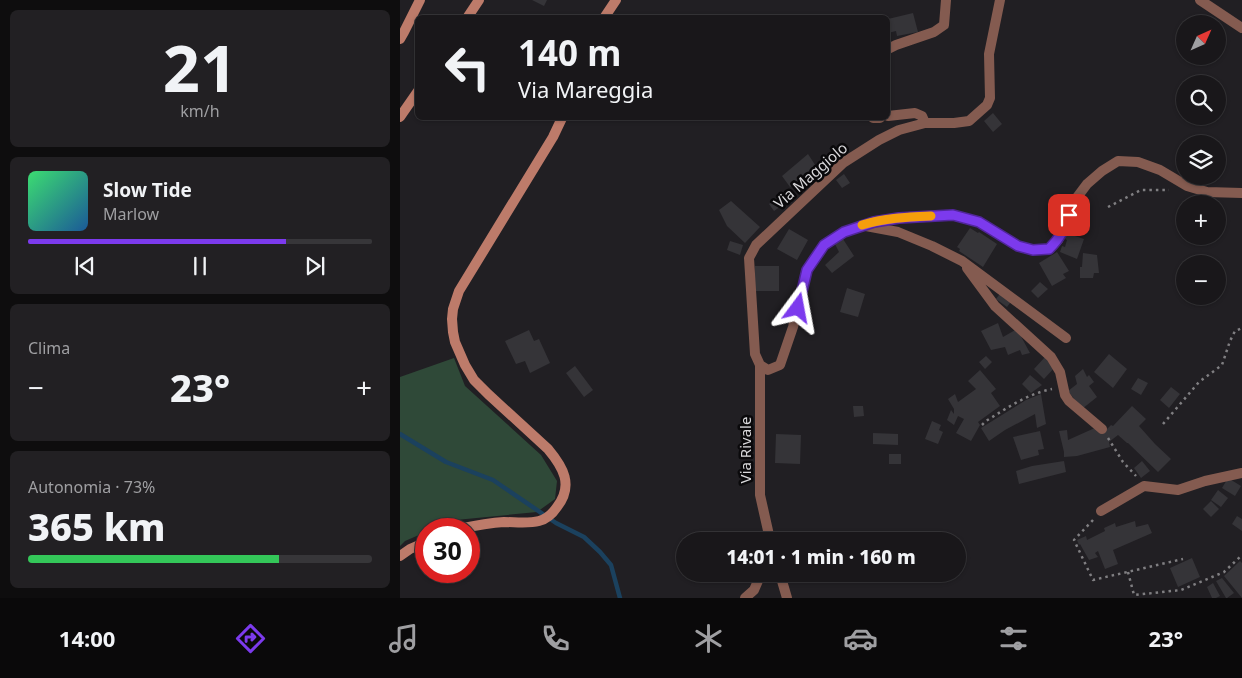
<!DOCTYPE html>
<html lang="it">
<head>
<meta charset="utf-8">
<style>
  :root { --surface:#19171a; --page:#222023; --text:#f1f3f6; --muted:#9f9fa2; --line:#373639; --accent:#7c3aed }
  body { margin:0; font-family:"Noto Sans",sans-serif; background:var(--page); color:var(--text); height:100vh; display:flex; flex-direction:column; font-size:19px; white-space:nowrap }
  * { box-sizing:border-box; margin:0 }
  p { font-size:16px; color:var(--muted) }
  .icon { flex:none; width:28px; height:28px; fill:none; stroke:currentColor; stroke-width:2; stroke-linecap:round; stroke-linejoin:round }
  .map { position:relative; flex:1; overflow:hidden }
  .details { display:flex; flex-direction:column; gap:10px; padding:10px; background:#0e0d0e; width:400px }
  .details>* { flex:none }
  .guide { position:absolute; left:15px; top:15px; width:475px; height:105px; border-radius:8px; box-shadow:0 1px 4px #0004,0 0 0 1px var(--line); background:#19171a; color:var(--text); overflow:hidden }
  .needle { width:32px; rotate:45deg }
  .fabs { position:absolute; left:776px; top:15px; display:grid; gap:10px }
  .fabs a { display:grid; place-items:center; width:50px; height:50px; border-radius:50%; background:var(--surface); box-shadow:0 1px 4px #0004,0 0 0 1px var(--line); font-size:25px }
  .speed { position:absolute; left:15px; top:518px; display:flex; gap:10px; font-size:25px; font-weight:700; text-align:center }
  .speed>* { display:grid; place-content:center; width:65px; height:65px; border-radius:50%; background:var(--surface); box-shadow:0 1px 4px #0004,0 0 0 1px var(--line); line-height:1 }
  .speed .limit { border:8px solid #d22; background:#fff; color:#111 }
  .pin { position:absolute; display:grid; place-items:center; width:42px; height:42px; color:#fff; margin:-21px; border-radius:10px; box-shadow:0 2px 8px #0006 }
  .me { position:absolute; width:55px; margin:-28px; rotate:13deg; stroke-linejoin:round; filter:drop-shadow(0 0 4px #0008) }
  .turn { display:flex; align-items:center; gap:18px; height:105px; padding:0 20px; font-size:22px }
  .turn .icon { width:65px; height:65px; stroke-width:2.5 }
  .turn b { display:block; font-size:35px; line-height:42px }
  .big { font-size:38px; font-weight:800; line-height:1.1 }
  .details .card { flex:1; display:flex; flex-direction:column; justify-content:center; gap:8px; min-width:0; padding:0 18px; border-radius:8px; background:var(--page) }
  .details .dial { align-items:center; gap:0 }
  .dial b { font-size:65px; line-height:1 }
  .song { display:flex; align-items:center; gap:15px }
  .cover { width:60px; height:60px; border-radius:8px; background:linear-gradient(135deg,hsl(140 70% 55%),hsl(210 70% 35%)) }
  .played { height:5px; border-radius:2px; background:linear-gradient(90deg,var(--accent) 75%,var(--line) 75%) }
  .keys { display:flex; justify-content:space-around; direction:ltr }
  .heat { display:flex; justify-content:space-between; align-items:center; font-size:28px; direction:ltr }
  .charge { height:8px; border-radius:4px; background:linear-gradient(90deg,#34c759 73%,var(--line) 0) }
  .trip { position:absolute; left:276px; top:532px; width:290px; height:50px; border-radius:25px; background:var(--surface); box-shadow:0 1px 4px #0004,0 0 0 1px var(--line); font-weight:800; line-height:50px; text-align:center }
  .dock { display:flex; height:80px; justify-content:space-around; align-items:center; background:#0a090a; color:var(--muted) }
  .dock .icon { width:35px; height:35px }
  .dock .active { color:var(--accent) }
  .dock b { font-size:22px; color:var(--text) }
  main { display:flex; flex:1; min-height:0 }
  .map>svg:first-child { display:block }
</style>
</head>
<body>
<main>
<section class="details">
<div class="card dial"><b>21</b><p>km/h</p></div>
<div class="card">
<div class="song"><i class="cover"></i><div><b>Slow Tide</b><p>Marlow</p></div></div>
<div class="played"></div>
<div class="keys"><svg class="icon" aria-label="previous" viewBox="0 0 24 24"><path d="M18 5L8 12l10 7zM5 5v14"/></svg><svg class="icon" aria-label="pause" viewBox="0 0 24 24"><path d="M8 5v14M16 5v14"/></svg><svg class="icon" aria-label="next" viewBox="0 0 24 24"><path d="M6 5l10 7-10 7zM19 5v14"/></svg></div>
</div>
<div class="card"><p>Clima</p>
<div class="heat"><a>−</a><b class="big">23°</b><a>+</a></div>
</div>
<div class="card"><p>Autonomia · 73%</p><b class="big">365 km</b><div class="charge"></div></div>
</section>
<div class="map">
<svg width="842" height="598" viewBox="0 0 842 598">
  <rect width="100%" height="100%" fill="#211f23"/>
  <path fill="#2f4938" d="M 54,358 L 65,386 L 141,455 L 157,481 L 155,499 L 137,512 L 56,520 L 34,529 L 26,529 L 26,532 L 5,541 L 0,546 L 0,377 Z"/>
  <g fill="none" stroke-linecap="round" stroke-linejoin="round">
    <path stroke="#1b415e" stroke-width="4.5" d="M 0,434 L 46,462 L 93,480 L 156,523 L 184,537 L 200,552 L 211,565 L 220,598"/>
  </g>
  <path fill="#353438" d="M 132,0 L 147,0 L 144,6 Z
    M 513,13 L 518,32 L 497,36 L 496,31 L 488,33 L 488,19 Z
    M 593,113 L 602,124 L 593,132 L 584,121 Z
    M 408,154 L 421,174 L 403,188 L 397,182 L 390,187 L 382,176 Z
    M 444,174 L 450,183 L 442,188 L 436,180 Z
    M 379,196 L 384,204 L 374,211 L 369,204 Z
    M 331,201 L 360,227 L 345,243 L 327,226 L 319,210 Z
    M 570,228 L 578,233 L 579,232 L 597,244 L 583,267 L 559,251 L 560,249 L 557,247 Z
    M 389,229 L 408,240 L 397,260 L 377,249 Z
    M 666,233 L 684,239 L 677,259 L 660,252 L 662,246 L 665,247 L 667,240 L 665,239 Z
    M 443,239 L 454,256 L 432,273 L 425,265 L 439,252 L 435,244 Z
    M 330,241 L 343,245 L 340,255 L 327,250 Z
    M 657,252 L 669,271 L 663,274 L 666,278 L 652,286 L 639,263 Z
    M 683,253 L 697,255 L 699,273 L 694,273 L 693,278 L 680,278 L 680,267 L 682,267 Z
    M 355,266 L 379,266 L 379,291 L 354,291 Z
    M 640,282 L 648,289 L 638,298 L 631,291 Z
    M 447,288 L 465,294 L 458,317 L 440,312 Z
    M 602,291 L 613,299 L 607,307 L 596,299 Z
    M 598,323 L 603,337 L 617,329 L 630,353 L 622,355 L 620,350 L 608,355 L 605,347 L 591,350 L 581,331 Z
    M 129,330 L 134,341 L 139,339 L 150,363 L 130,373 L 125,361 L 116,364 L 105,341 Z
    M 709,354 L 727,369 L 713,388 L 694,372 Z
    M 586,356 L 592,362 L 585,369 L 579,362 Z
    M 645,357 L 655,367 L 644,379 L 634,369 Z
    M 175,366 L 193,390 L 184,397 L 166,373 Z
    M 683,369 L 687,377 L 689,375 L 694,382 L 689,386 L 697,397 L 682,409 L 668,391 L 677,384 L 675,376 Z
    M 580,370 L 596,389 L 591,393 L 600,406 L 578,422 L 580,425 L 571,441 L 556,433 L 564,419 L 558,416 L 554,425 L 547,420 L 551,410 L 554,414 L 554,409 L 548,399 L 555,394 L 558,402 L 576,389 L 568,381 Z
    M 630,375 L 642,385 L 631,393 L 622,384 Z
    M 738,378 L 748,383 L 741,395 L 731,389 Z
    M 771,387 L 780,394 L 769,408 L 760,400 Z
    M 641,394 L 646,424 L 637,428 L 635,414 L 605,430 L 589,441 L 581,428 L 626,400 Z
    M 453,406 L 463,406 L 464,416 L 454,417 Z
    M 732,406 L 746,419 L 739,426 L 755,444 L 771,459 L 758,472 L 728,443 L 727,443 L 718,435 L 709,442 L 710,447 L 677,456 L 664,457 L 664,452 L 659,431 L 667,430 L 668,440 L 697,427 L 702,434 L 711,425 L 713,426 Z
    M 532,421 L 541,425 L 539,430 L 543,432 L 538,444 L 525,439 Z
    M 640,431 L 644,449 L 638,450 L 639,455 L 621,460 L 613,437 Z
    M 473,433 L 498,434 L 498,445 L 473,444 Z
    M 376,434 L 401,435 L 400,464 L 375,463 Z
    M 489,454 L 501,454 L 501,464 L 489,464 Z
    M 664,461 L 666,472 L 619,484 L 616,471 L 632,466 Z
    M 742,461 L 750,471 L 741,478 L 734,468 Z
    M 828,478 L 841,486 L 835,496 L 822,488 Z
    M 818,490 L 828,498 L 821,507 L 811,500 Z
    M 811,501 L 819,509 L 811,517 L 803,509 Z
    M 837,516 L 842,519 L 842,531 L 832,524 Z
    M 735,521 L 736,527 L 748,524 L 752,533 L 713,550 L 718,564 L 705,569 L 698,551 L 695,553 L 698,557 L 689,560 L 680,544 L 679,545 L 677,540 L 686,536 L 687,540 L 705,531 L 704,528 L 715,523 L 716,527 Z
    M 792,558 L 800,577 L 778,587 L 770,568 Z
    M 840,561 L 842,563 L 842,598 L 824,576 Z
    M 822,578 L 834,593 L 827,598 L 826,598 L 816,581 Z
    M 813,583 L 820,596 L 816,598 L 812,598 L 807,587 Z"/>
  <g fill="none" stroke-linecap="round" stroke-linejoin="round">
    <path stroke="#807f82" stroke-width="2.5" stroke-dasharray="2.5 4" stroke-linecap="butt" d="M 708,207 L 741,190 L 769,190
      M 763,424 L 799,382 L 822,365 L 830,341 L 835,331 L 842,328
      M 582,425 L 586,421 C 607,408 627,394 652,389
      M 708,438 L 723,462 L 736,476
      M 693,520 L 674,540 L 693,580 L 783,559
      M 728,572 L 734,595 L 781,590 L 824,572 L 842,555"/>
    <path stroke="#845b50" stroke-width="10" d="M 600,0 L 589,54 L 590,98 L 587,105 L 569,121 L 554,123 L 525,123 L 499,130 L 479,140 L 443,163 L 356,245 L 349,258 L 355,354 L 360,365 L 368,370 L 380,365 L 393,327 L 407,270 L 424,245 L 444,232 L 474,222 L 499,218 L 553,215 L 579,222 L 618,246 L 633,250 L 649,249 L 658,240 L 665,226 L 672,204 L 687,184 L 702,171 L 718,161 L 738,162 L 760,170 L 787,186 L 807,192 L 842,193
      M 800,0 L 842,28
      M 488,49 L 496,45 L 534,32 L 544,25 L 546,0
      M 488,116 L 515,113 L 522,116 L 525,123
      M 473,118 L 480,118
      M 466,226 L 498,232 L 532,246 L 562,261 L 666,338
      M 567,268 L 595,306 L 651,357 L 660,372 L 665,395 L 669,401 L 702,429
      M 360,365 L 360,495 L 369,535 L 368,541
      M 701,511 L 744,486 L 778,490 L 805,481 L 842,473
      M 380,574 L 387,598
      M 345,598 L 354,590 L 361,574"/>
    <path stroke="#bd7b6a" stroke-width="10" d="M 67,18 L 79,0
      M 204,18 L 216,0
      M 0,39 L 4,32 L 20,0
      M 0,117 L 18,91
      M 58,529 C 73,526 89,523 104,522 C 115,522 128,524 139,521 C 147,519 153,513 157,507 C 174,485 163,467 148,449 L 88,394 L 74,380 L 65,365 L 55,342 L 53,332 L 52,319 L 53,309 L 59,291 L 153,137 L 162,118
      M 0,556 L 10,549 L 26,542"/>
  </g>
  <g fill="none" stroke-linecap="round" stroke-linejoin="round">
    <defs>
      <path id="route" d="M 398,308 L 407,270 L 424,245 L 444,232 L 474,222 L 499,218 L 553,215 L 579,222 L 618,246 L 633,250 L 649,249 C 660,238 664,230 669,215"/>
    </defs>
    <use href="#route" stroke="#51269a" stroke-width="12"/>
    <use href="#route" stroke="#7c3aed" stroke-width="9"/>
    <path stroke="#f59e0b" stroke-width="9" d="M 462,225 C 484,218 508,217 531,216"/>
  </g>
  <g text-anchor="middle" dominant-baseline="central" stroke-width="5" stroke-linejoin="round" paint-order="stroke">
    <g font-size="15" fill="#dad9dc" stroke="#0a090b">
      <text transform="translate(410 175) rotate(-41)">Via Maggiolo</text>
      <text transform="translate(345 450) rotate(-90)">Via Rivale</text>
    </g>
  </g>
</svg>
<div class="fabs">
<a><svg class="needle" viewBox="-14 -14 28 28"><path d="M0-13l5 13h-10z" fill="#e53935"/><path d="M0 13l5-13h-10z" fill="#9f9fa2"/></svg></a>
<a><svg class="icon" aria-label="search" viewBox="0 0 24 24"><circle cx="10" cy="10" r="6"/><path d="M15 15l6 6"/></svg></a>
<a><svg class="icon" aria-label="layers" viewBox="0 0 24 24"><path d="M12 4l9 5-9 5-9-5zM3 14l9 5 9-5"/></svg></a>
<a>+</a>
<a>−</a>
</div>
<div class="speed"><div class="limit">30</div></div>
<div class="pin" style="left:669px;top:215px;background:#d93025"><svg class="icon" aria-label="arrive" viewBox="0 0 24 24"><path d="M6 21V4h12l-3 4 3 4H6"/></svg></div>
<svg class="me" style="left:398px;top:308px" viewBox="-20 -20 40 40"><path d="M0-17L14 15 0 8-14 15z" fill="#7c3aed" stroke="#fff" stroke-width="4"/></svg>
<div class="trip">14:01 · 1 min · 160 m</div>
<div class="guide">
<div class="turn"><svg class="icon" aria-label="left" viewBox="0 0 24 24"><path d="M17 20v-9H6M10 6l-5 5 5 5"/></svg><div><b>140 m</b>Via Mareggia</div></div>
</div>
</div>
</main>
<nav class="dock">
<b>14:00</b>
<svg class="icon active" aria-label="directions" viewBox="0 0 24 24"><path d="M12 3l9 9-9 9-9-9zM9 14v-3h6M13 9l2 2-2 2"/></svg>
<svg class="icon" aria-label="music" viewBox="0 0 24 24"><path d="M9 18V5l10-2v13"/><circle cx="6" cy="18" r="3"/><circle cx="16" cy="16" r="3"/></svg>
<svg class="icon" aria-label="phone" viewBox="0 0 24 24"><path d="M5 4h4l2 5-3 2q2 4 5 5l2-3 5 2v4C11 20 4 13 5 4z"/></svg>
<svg class="icon" aria-label="climate" viewBox="0 0 24 24"><path d="M12 3v18M4 7l16 10M4 17L20 7"/></svg>
<svg class="icon" aria-label="car" viewBox="0 0 24 24"><path d="M5 17H2v-5l4-1 3-4h7l3 4 3 1v5h-3M9 17h6M6 11h13"/><circle cx="7" cy="17" r="2"/><circle cx="17" cy="17" r="2"/></svg>
<svg class="icon" aria-label="filters" viewBox="0 0 24 24"><path d="M4 7h16M4 17h16"/><circle cx="9" cy="7" r="2"/><circle cx="15" cy="17" r="2"/></svg>
<b>23°</b>
</nav>
</body>
</html>
